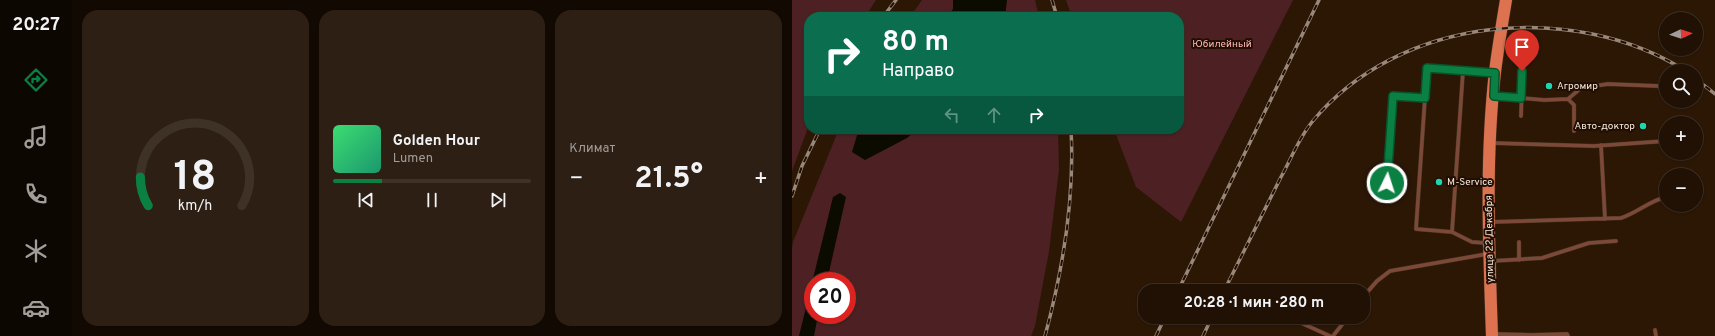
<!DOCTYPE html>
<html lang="ru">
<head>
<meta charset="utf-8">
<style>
  :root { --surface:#211104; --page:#2d1f13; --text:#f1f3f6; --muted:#a29d9a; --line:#3e3126; --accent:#0b8043 }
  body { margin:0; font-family:Overpass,sans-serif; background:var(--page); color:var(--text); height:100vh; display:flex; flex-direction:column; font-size:15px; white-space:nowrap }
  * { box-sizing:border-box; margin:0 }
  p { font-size:13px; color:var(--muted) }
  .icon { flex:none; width:22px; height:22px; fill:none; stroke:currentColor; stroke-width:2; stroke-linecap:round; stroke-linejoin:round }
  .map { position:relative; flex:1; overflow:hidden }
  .side { display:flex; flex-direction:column; gap:10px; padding:10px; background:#120902; width:720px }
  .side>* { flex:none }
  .hud { position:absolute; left:12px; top:12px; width:380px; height:122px; border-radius:16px; box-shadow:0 1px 3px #0004,0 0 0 1px var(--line); background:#0b6e4f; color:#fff; overflow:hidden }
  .needle { width:26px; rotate:86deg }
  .fabs { position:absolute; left:867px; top:12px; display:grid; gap:8px }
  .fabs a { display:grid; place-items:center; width:44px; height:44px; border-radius:50%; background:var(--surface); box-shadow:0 1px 3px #0004,0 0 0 1px var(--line); font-size:20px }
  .speed { position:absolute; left:12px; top:272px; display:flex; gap:8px; font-size:20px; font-weight:700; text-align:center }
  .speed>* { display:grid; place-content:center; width:52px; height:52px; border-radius:50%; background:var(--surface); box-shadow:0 1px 3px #0004,0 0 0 1px var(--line); line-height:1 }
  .speed .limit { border:6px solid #d22; background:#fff; color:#111 }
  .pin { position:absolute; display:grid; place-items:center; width:34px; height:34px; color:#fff; margin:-41px -17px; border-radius:50% 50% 50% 0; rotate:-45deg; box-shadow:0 0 4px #0007 }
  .pin .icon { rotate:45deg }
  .me { position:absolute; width:44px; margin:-22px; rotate:4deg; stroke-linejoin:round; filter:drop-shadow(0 0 3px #0008) }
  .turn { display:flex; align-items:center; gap:14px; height:84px; padding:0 12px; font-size:18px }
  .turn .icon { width:52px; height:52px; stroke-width:2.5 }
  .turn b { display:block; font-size:28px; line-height:34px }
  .lanes { display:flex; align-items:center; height:38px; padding:0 12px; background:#0003; justify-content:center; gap:20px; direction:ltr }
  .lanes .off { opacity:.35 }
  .big { font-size:30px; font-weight:700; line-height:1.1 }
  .side .tile { flex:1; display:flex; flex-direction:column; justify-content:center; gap:6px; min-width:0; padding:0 14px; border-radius:16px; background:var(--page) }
  .side .dial { align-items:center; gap:0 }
  .dial svg { height:104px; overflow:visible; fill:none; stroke:var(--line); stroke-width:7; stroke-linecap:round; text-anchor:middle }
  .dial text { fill:var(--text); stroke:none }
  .song { display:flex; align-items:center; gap:12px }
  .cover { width:48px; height:48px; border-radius:6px; background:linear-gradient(135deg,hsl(140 70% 55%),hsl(160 70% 35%)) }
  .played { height:4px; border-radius:2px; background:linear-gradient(90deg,var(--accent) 25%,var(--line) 25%) }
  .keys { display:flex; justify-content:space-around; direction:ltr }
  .heat { display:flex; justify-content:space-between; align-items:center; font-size:22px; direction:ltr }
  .side .tiles { flex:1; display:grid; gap:10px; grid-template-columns:repeat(3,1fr) }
  .trip { position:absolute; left:346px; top:284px; width:232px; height:40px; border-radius:16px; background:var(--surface); box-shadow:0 1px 3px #0004,0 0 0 1px var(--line); font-weight:700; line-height:40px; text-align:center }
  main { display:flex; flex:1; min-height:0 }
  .tabs { display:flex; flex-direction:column; width:72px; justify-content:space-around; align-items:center; background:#0d0702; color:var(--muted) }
  .tabs .icon { width:28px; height:28px }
  .tabs .active { color:var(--accent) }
  .tabs b { font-size:18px; color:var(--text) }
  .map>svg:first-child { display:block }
</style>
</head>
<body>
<main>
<nav class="tabs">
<b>20:27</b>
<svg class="icon active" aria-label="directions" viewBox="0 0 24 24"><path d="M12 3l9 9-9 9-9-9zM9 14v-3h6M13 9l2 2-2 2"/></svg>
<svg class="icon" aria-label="music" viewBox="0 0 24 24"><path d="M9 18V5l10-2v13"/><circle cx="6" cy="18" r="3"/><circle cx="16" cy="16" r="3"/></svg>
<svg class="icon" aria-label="phone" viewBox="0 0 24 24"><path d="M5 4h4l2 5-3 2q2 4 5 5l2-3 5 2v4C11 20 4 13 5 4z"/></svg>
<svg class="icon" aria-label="climate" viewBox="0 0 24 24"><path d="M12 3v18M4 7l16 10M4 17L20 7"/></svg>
<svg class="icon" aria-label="car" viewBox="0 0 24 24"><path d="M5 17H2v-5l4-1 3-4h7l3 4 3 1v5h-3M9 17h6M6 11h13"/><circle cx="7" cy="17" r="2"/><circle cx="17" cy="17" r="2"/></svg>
</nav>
<section class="side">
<div class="tiles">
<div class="tile dial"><svg viewBox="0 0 100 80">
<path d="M14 69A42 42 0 1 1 86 69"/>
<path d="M14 69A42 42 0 0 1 8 47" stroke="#0b8043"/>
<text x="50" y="56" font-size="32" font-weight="700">18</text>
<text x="50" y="72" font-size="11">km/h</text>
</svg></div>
<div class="tile">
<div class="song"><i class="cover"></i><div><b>Golden Hour</b><p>Lumen</p></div></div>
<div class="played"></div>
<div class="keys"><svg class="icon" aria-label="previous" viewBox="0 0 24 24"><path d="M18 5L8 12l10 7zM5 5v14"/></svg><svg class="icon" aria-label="pause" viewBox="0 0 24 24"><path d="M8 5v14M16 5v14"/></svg><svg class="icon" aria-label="next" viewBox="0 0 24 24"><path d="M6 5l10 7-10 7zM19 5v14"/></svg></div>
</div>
<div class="tile"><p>Климат</p>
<div class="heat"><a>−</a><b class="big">21.5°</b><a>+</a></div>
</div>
</div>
</section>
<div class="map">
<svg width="923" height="336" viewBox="0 0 923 336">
  <rect width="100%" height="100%" fill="#2c1705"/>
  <path fill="#4d2024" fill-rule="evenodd" d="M 0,0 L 84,0 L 73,17 L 17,17 L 17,125 L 0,171 Z
    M 130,0 L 243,0 L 247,17 L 118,17 Z
    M 274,0 L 501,0 L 389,222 L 344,187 L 322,129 L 387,129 L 387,17 L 280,17 Z
    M 47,129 L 266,129 L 267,169 L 257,251 L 243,326 L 239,336 L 0,336 L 0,248 L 1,242 ZM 21,281 L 55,281 L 55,315 L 21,315 Z"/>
  <path fill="#0c0b00" d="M 161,0 L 215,0 L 213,17 L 155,17 L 161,9 Z
    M 68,129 L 126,129 L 115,138 L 73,160 L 60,152 L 66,132 Z
    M 48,193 L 54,197 L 35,281 L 21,281 L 21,315 L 26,315 L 22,336 L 7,336 L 41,197 Z"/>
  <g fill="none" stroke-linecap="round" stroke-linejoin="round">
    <defs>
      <path id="lane" d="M 703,96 L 752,100 L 776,99 L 789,88 L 816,84 L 866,86 L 874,90
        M 776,99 L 782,105 L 782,131
        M 729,116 L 731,57
        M 699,143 L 802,146 L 874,141
        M 809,145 L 813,219
        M 595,183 L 601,95 L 633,98
        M 698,222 L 829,218 C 845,213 857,201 874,197
        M 660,232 L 671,71
        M 727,242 L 727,260
        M 694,243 L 680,242 L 660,232 L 624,229 L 635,68 L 701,73
        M 700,261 L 750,258 L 797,243 L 824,241
        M 571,297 L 585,281 L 598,271 L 695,254
        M 496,317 L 538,336
        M 863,330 L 864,336
        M 701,334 L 739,335 L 775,334 L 776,336
        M 541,336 L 556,317"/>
      <path id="primary" d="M 700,336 C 697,248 693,159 703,72 C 706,48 710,24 714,0"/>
    </defs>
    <use href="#lane" stroke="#483423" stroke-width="4.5"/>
    <use href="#primary" stroke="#483423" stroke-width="13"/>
    <use href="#lane" stroke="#7c4939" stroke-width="3.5"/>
    <use href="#primary" stroke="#dc7250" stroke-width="12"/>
    <defs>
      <path id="rail" d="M 260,0 L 265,17
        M 91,17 L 104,0
        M 904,79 L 923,94
        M 0,196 L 10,166 L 28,129
        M 386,291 L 527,0
        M 432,291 C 451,253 470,215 489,177 C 499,159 507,138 520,122 C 608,15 781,0 894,71
        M 253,336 C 271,269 283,199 279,129
        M 364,336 L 373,317
        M 411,336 L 420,317"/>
    </defs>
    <use href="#rail" stroke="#99887a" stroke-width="3.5"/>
    <use href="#rail" stroke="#210e00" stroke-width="2" stroke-dasharray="6" stroke-linecap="butt"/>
  </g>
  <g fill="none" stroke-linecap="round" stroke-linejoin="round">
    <defs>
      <path id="route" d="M 595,183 L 601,96 L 633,98 L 635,68 L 703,73 L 702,96 L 729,98 L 730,71"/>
    </defs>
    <use href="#route" stroke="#07532c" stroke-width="10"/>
    <use href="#route" stroke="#0b8043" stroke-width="7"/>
  </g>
  <g fill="#1dd5b1" stroke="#210e00" stroke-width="1.5">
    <circle cx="757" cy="86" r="4"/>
    <circle cx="851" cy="126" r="4"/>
    <circle cx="647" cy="182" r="4"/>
  </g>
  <g text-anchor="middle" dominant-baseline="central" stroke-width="4" stroke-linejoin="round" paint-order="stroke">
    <g font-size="10" fill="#ffb8bb" stroke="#210e00">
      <text x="430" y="44">Юбилейный</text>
    </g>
    <g font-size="10" fill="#f6e8dc" stroke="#210e00" text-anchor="start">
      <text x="765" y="86">Агромир</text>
      <text x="843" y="126" text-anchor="end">Авто-доктор</text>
      <text x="655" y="182">M-Service</text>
    </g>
    <g font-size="10" fill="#f6e8dc" stroke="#210e00">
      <text transform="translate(698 239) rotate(-91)">улица 22 Декабря</text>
    </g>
  </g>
</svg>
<div class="fabs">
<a><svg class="needle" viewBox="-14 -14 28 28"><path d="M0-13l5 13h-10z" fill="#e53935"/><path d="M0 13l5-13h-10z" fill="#a29d9a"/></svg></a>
<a><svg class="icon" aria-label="search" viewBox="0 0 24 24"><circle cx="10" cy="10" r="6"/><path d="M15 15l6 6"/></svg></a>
<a>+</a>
<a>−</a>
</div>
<div class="speed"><div class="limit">20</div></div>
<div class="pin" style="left:730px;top:71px;background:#d93025"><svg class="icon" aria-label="arrive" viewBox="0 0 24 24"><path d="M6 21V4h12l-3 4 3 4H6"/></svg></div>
<svg class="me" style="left:595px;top:183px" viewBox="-20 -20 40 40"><circle r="17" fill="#0b8043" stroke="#fff" stroke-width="3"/><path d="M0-11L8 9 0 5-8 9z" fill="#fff"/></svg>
<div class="trip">20:28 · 1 мин · 280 m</div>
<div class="hud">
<div class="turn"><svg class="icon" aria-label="right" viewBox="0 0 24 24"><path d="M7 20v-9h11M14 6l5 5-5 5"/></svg><div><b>80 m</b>Направо</div></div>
<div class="lanes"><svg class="icon off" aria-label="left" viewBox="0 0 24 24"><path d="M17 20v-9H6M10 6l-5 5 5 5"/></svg><svg class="icon off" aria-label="ahead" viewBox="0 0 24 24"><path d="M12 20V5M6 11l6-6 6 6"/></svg><svg class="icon" aria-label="right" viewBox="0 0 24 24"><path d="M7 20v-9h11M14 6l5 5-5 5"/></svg></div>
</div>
</div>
</main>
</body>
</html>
